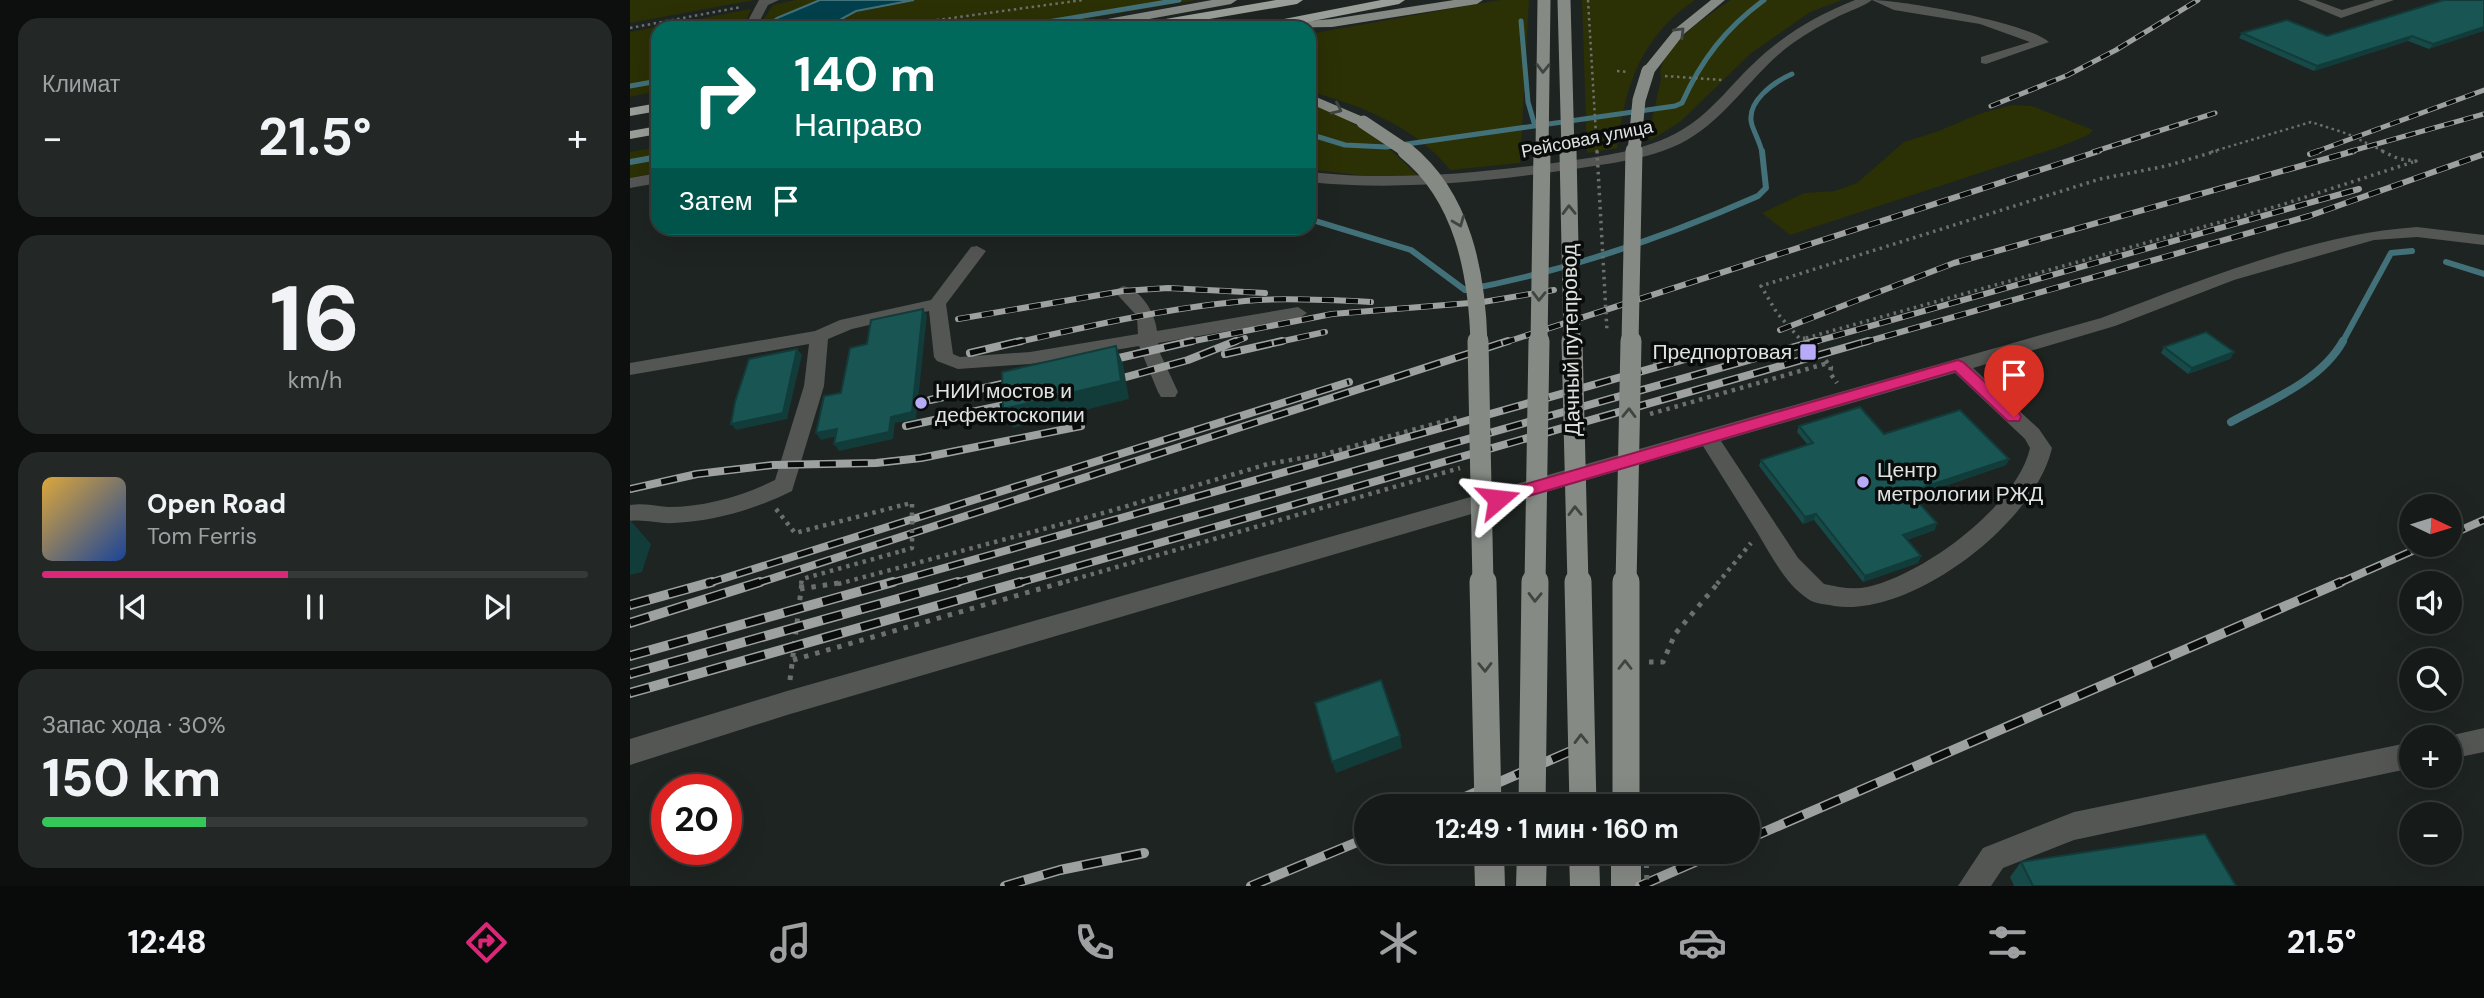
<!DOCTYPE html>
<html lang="ru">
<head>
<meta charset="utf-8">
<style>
  :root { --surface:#161b19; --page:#232826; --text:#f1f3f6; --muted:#9ea1a2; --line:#353938; --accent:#db2777 }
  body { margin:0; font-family:"DM Sans",sans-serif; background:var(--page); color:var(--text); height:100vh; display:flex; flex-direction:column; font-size:26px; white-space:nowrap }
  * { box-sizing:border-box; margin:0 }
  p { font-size:23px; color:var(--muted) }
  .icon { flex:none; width:38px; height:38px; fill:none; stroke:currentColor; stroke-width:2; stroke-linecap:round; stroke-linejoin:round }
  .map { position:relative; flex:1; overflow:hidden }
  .panel { display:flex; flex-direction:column; gap:18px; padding:18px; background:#0c0f0e; width:630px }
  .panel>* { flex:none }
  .guide { position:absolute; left:21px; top:21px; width:665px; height:214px; border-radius:21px; box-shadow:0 7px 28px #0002,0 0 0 2px var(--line); background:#00695c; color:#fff; overflow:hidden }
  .needle { width:46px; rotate:94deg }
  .fabs { position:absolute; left:1769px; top:494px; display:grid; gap:14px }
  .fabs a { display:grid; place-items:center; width:63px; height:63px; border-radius:50%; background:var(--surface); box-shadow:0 7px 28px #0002,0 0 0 2px var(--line); font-size:35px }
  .speed { position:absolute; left:21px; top:774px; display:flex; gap:14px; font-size:35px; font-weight:700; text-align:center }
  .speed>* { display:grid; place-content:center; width:91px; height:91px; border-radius:50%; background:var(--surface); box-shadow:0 7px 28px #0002,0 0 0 2px var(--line); line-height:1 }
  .speed .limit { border:10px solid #d22; background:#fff; color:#111 }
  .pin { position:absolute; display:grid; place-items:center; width:60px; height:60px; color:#fff; margin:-72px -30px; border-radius:50% 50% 50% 0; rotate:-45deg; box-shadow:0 0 7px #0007 }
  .pin .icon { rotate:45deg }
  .me { position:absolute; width:77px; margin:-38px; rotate:73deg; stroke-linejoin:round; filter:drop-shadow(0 0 5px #0008) }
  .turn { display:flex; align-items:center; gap:24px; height:147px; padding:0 28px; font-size:32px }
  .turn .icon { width:91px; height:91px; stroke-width:2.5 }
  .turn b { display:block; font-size:49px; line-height:60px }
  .then { display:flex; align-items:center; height:66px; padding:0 28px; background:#0003; gap:14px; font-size:26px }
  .big { font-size:52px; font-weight:700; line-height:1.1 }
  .panel .card { flex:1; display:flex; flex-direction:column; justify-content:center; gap:10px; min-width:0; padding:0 24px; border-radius:21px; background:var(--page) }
  .panel .dial { align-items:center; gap:0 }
  .dial b { font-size:91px; line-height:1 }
  .song { display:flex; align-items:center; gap:21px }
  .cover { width:84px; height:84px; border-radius:10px; background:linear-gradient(135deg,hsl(40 70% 55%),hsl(220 70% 35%)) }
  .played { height:7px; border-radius:4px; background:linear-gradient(90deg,var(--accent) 45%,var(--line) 45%) }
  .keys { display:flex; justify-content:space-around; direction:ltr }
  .heat { display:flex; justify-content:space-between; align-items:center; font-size:38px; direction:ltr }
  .charge { height:10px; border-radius:5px; background:linear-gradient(90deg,#34c759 30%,var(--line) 0) }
  .trip { position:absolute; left:724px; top:794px; width:406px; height:70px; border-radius:35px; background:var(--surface); box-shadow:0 7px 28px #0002,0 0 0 2px var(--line); font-weight:700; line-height:70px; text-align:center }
  .tab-bar { display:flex; height:112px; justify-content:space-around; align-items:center; background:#090b0a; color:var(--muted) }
  .tab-bar .icon { width:49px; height:49px }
  .tab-bar .selected { color:var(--accent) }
  .tab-bar b { font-size:32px; color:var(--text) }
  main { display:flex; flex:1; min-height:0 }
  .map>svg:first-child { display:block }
</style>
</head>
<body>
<main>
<section class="panel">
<div class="card"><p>Климат</p>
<div class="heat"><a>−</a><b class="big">21.5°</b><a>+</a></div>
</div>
<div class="card dial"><b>16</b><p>km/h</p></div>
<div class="card">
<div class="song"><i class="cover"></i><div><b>Open Road</b><p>Tom Ferris</p></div></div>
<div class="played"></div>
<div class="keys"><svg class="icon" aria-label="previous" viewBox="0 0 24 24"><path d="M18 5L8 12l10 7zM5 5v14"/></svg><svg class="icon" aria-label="pause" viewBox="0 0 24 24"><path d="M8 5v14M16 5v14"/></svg><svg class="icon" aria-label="next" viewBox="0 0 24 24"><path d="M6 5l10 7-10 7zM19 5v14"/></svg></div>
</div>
<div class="card"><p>Запас хода · 30%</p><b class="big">150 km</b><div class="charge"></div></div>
</section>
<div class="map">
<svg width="1854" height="886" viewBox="0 0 1854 886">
  <rect width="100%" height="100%" fill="#1e2421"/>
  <path fill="#2c3005" d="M 0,0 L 124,0 L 0,23 Z
    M 165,0 L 566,0 L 402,28 L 128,28 L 143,5 Z
    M 870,0 L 899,0 L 890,163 L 820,170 C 787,127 729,105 679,91 L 679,34 Z
    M 952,0 L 1065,0 C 1010,37 995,87 987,148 L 957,153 Z
    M 1101,0 L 1212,0 L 1180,12 L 1120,54 L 1050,122 L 1021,140 L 1019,133 L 1031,79 C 1024,50 1080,14 1101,0 Z
    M 121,9 L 113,28 L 28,28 L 28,91 L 0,97 L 0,32 Z
    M 679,103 C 730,123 750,138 789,177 L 737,176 L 679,169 Z
    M 1382,105 L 1402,106 L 1463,130 L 1458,135 L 1429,147 L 1160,235 L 1132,213 L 1174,193 L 1205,191 L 1227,183 L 1274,142 L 1306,132 L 1349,114 Z
    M 28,147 L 28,172 L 0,178 L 0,152 Z"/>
  <path fill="#00404c" stroke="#437179" stroke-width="2" d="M 190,0 L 284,0 L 226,11 L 195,28 L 132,28 L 147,18 Z"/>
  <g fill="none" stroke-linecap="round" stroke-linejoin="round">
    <path stroke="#437179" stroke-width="5" d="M 891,21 L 898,102 L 905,126
      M 381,28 L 549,0
      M 0,86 L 28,81
      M 679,134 L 715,145 L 756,147 L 1045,106 L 1052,103 C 1071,60 1096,28 1134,0
      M 1132,152 C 1130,143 1125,134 1122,125 C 1115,102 1144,82 1162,74"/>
    <path stroke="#437179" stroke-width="6" d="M 0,162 L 28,157
      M 679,219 L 781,250 L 835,290 C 937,271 1033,238 1128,196 L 1136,188 L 1132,151
      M 1816,262 L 1854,274
      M 1712,343 L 1761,253 L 1782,251"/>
    <path stroke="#437179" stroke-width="8" d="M 1601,422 C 1639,401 1691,381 1713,341"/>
    <path stroke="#6b706d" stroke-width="2.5" stroke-dasharray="2.5 3.5" stroke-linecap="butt" d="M 0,28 L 111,7
      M 272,28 L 278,24 L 453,0
      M 987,71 L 999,72
      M 1035,76 L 1093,80
      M 1581,152 L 1681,122 L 1718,134 L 1755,152"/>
    <path stroke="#6b706d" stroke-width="3.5" stroke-dasharray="2.5 4.5" stroke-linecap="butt" d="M 1752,151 L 1769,159 L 1786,161 L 1783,162
      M 1176,338 L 1651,205 L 1783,162
      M 1180,343 L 1176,338 L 1170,339 L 1147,313 L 1131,286 L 1470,179 L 1536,166 L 1587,151"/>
    <path stroke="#6b706d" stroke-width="4.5" stroke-dasharray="3.5 5" stroke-linecap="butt" d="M 1179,341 L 1201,367 L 1200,373 L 1207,383
      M 1023,363 L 1051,355
      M 1020,414 L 1198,363
      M 146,509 L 165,533 L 273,505
      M 171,584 L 172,579 L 272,551
      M 208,584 L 477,512 L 638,464 L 695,454 L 829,417
      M 428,584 L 830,468
      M 1087,584 L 1121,543"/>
    <path stroke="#6b706d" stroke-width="5" stroke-dasharray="4.5 7" stroke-linecap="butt" d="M 170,589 L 215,582
      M 163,660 L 434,582
      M 1019,662 L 1033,662 L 1045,634 L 1089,582
      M 160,680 L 172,582"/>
    <path fill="#545654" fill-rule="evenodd" d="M 129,0 L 149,0 L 138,5 L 126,28 L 114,28 Z
      M 1225,0 L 1242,0 C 1233,7 1219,11 1209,16 C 1193,24 1177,33 1163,43 C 1124,71 1099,116 1057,140 C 1023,159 982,163 944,169 C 856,182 768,191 679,182 L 679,172 C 761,181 842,174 924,163 C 970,156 1021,152 1061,124 C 1084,108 1102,84 1122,65 C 1151,36 1187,15 1225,0 Z
      M 1242,0 C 1273,0 1398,23 1419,42 L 1356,64 L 1351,63 L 1351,57 L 1400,42 L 1350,24 L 1264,10 Z
      M 1668,0 L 1685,0 L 1712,10 L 1745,0 L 1764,0 L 1711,18 Z
      M 28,173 L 28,183 L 0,188 L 0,178 Z
      M 1787,227 L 1854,235 L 1854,245 L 1787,237 L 1744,240 L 1604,280 L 1485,326 L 1343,368 L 1409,429 L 1422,448 C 1405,523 1281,618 1204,606 C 1196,604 1185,604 1178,599 C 1155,584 1141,555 1127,532 C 1109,503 1091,475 1073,446 L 157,715 L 0,765 L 0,739 L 157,691 L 1471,318 C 1569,281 1682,234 1787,227 ZM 1325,373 L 1395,439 L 1400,448 C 1387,506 1293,575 1237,587 C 1223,590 1208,587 1194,584 L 1168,558 L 1091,441 Z
      M 347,246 L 356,251 L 316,304 L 323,354 L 330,357 L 400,352 L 508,334 L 507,316 L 484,291 L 493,286 C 512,290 525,313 527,331 L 668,307 L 677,313 L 668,319 L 528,343 L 529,351 L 548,392 L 545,397 L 531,397 L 528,392 L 509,346 L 400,364 L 328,369 L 307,361 L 304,357 L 299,311 L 222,329 L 198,339 L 194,386 L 162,491 C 126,509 85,521 44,523 C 29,524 15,519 0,521 L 0,505 C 13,503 25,506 38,507 C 74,507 113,496 145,480 L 174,386 L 179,344 L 0,375 L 0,363 L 185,331 L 210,320 L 301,300 L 341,247 Z
      M 1854,728 L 1854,752 L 1820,759 L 1820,737 L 1814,737 Z
      M 1782,742 L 1782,768 L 1444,840 L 1373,868 L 1361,886 L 1328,886 L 1353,848 L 1444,812 Z"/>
    <path fill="#868a85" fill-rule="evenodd" d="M 582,0 L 607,0 L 601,4 L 470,28 L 444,28 L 450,24 Z
      M 824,0 L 853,0 L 847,4 L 702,27 L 633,28 L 639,24 L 702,19 Z
      M 1081,0 L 1095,0 L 1054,34 L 1023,74 L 1013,74 L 1011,71 L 1045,29 Z
      M 679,94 L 738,119 L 740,122 L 738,125 L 728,125 L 679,103 Z
      M 844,852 L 874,852 L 875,886 L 845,886 Z
      M 887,852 L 917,852 L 916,886 L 886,886 Z
      M 939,852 L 969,852 L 970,886 L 940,886 Z
      M 981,852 L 1011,852 L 1011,886 L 981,886 Z"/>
    <path fill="#9a9f99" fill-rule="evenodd" d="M 646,0 L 673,0 L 667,4 L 527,28 L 500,28 L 506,24 Z
      M 751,0 L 775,0 L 769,4 L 647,28 L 622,28 L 628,24 Z
      M 28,103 L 28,111 L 0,116 L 0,108 Z
      M 28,126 L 28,134 L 0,139 L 0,131 Z"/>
    <defs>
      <path id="rail-far3" d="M 1361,106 L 1438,75 L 1486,50 L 1568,0
        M 1463,152 L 1585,113
        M 1685,152 L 1854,90
        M 1718,152 L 1854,114"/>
      <path id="rail-far2" d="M 1680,154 L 1689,151
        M 328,319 L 493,291 L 538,288 L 635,293
        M 1150,330 L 1324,263 L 1724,151
        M 384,343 C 464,325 545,306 628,300 C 665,298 703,300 741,302
        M 554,343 L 702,314 L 853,302 L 924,290
        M 602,343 L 615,338
        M 644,343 L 695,332
        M 873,343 L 1469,151
        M 1180,343 L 1729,189
        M 1232,343 L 1679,216 L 1854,154"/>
      <path id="rail-far1" d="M 340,353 L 391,341
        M 595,354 L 652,341
        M 472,362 L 562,341
        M 478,382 L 558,360 L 606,341
        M 300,400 L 390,380
        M 276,426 L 393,401
        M 0,489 L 67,474 L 143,465 L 246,463 L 291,458 L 451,426
        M 1820,535 L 1854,520
        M 76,584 L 719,382
        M 125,584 L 878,341
        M 257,584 L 1080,352
        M 322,584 L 1186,341
        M 385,584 L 1238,341
        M 1707,584 L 1798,544"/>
      <path id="rail" d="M 0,605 L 82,582
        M 0,623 L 130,582
        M 0,656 L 263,582
        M 0,674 L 328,582
        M 0,693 L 391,582
        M 812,807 L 941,751
        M 1118,839 L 1711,582
        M 375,886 L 430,870 L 514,853
        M 621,886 L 737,838
        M 1010,886 L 1088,852"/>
    </defs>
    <use href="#rail-far3" stroke="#9da2a0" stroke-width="5"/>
    <use href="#rail-far2" stroke="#9da2a0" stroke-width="6"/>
    <use href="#rail-far1" stroke="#9da2a0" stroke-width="8"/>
    <use href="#rail" stroke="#9da2a0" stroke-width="10"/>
    <use href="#rail-far3" stroke="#090c0b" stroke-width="3.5" stroke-dasharray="10" stroke-linecap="butt"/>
    <use href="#rail-far2" stroke="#090c0b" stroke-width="4.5" stroke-dasharray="12" stroke-linecap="butt"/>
    <use href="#rail-far1" stroke="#090c0b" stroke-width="5" stroke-dasharray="16" stroke-linecap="butt"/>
    <use href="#rail" stroke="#090c0b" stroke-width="7" stroke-dasharray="20" stroke-linecap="butt"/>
    <path stroke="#6b706d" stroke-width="2.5" stroke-dasharray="2.5 3.5" stroke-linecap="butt" d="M 958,0 L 967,152"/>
    <path stroke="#6b706d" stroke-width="3.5" stroke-dasharray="2.5 4.5" stroke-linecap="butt" d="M 967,151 L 977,331"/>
    <path stroke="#6b706d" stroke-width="4.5" stroke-dasharray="3.5 5" stroke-linecap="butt" d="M 272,551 L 282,548 L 282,503 L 273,505"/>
    <path stroke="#6b706d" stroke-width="5" stroke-dasharray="4.5 7" stroke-linecap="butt" d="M 1016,852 L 1017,886"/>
    <path stroke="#868a85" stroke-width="13" d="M 934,0 L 938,152
      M 733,122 L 778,152
      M 912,152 L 914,0
      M 1004,152 L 1009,100 L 1018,71"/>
    <path stroke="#868a85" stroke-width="17" d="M 776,151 C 833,197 847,273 849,343
      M 938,151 L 942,343
      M 909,343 L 912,151
      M 1000,343 L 1004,151"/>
    <path stroke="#868a85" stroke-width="21" d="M 848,341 L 853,584
      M 942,341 L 948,584
      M 905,584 L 909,341
      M 996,584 L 1001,341"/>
    <path stroke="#868a85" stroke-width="27" d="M 853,582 L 858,807
      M 948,582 L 953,807
      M 902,807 L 905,582
      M 996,807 L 996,582"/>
  </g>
  <path fill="#164947" d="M 1854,0 L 1799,49 L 1778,41 L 1684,71 L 1609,38 L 1612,33 L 1697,36 Z
    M 1534,347 L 1604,352 L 1600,359 L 1558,374 L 1531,353 Z
    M 1169,426 L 1254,434 L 1379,459 L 1376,465 L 1283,497 L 1305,530 L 1277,540 L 1291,556 L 1288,563 L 1233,582 L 1184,520 L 1173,524 L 1129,466 L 1131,460 L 1178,445 L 1167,432 Z
    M 1391,862 L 1606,886 L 1384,886 L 1380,877 Z"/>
  <path fill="#123c3a" d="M 1854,27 L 1854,31 L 1799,49 L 1803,44 Z
    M 1782,36 L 1778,41 L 1684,71 L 1687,66 Z
    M 293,309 L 297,315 L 286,419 L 265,423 L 263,439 L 209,451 L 204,444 L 261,417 Z
    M 486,346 L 493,364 L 499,399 L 383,428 L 373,409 Z
    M 167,349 L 172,355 L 157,419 L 106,430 L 101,424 Z
    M 1604,352 L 1600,359 L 1558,374 L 1562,368 Z
    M 207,429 L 211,435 L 191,440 L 186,433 Z
    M 1379,459 L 1376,465 L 1277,499 L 1279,492 Z
    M 1186,514 L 1184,520 L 1173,524 L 1175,517 Z
    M 0,520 L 21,544 L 12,572 L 0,575 Z
    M 1307,523 L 1305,530 L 1271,542 L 1273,535 Z
    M 1291,556 L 1288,563 L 1233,582 L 1235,576 Z
    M 770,736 L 772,748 L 706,773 L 702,762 Z"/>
  <path fill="#195553" stroke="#123c3a" stroke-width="2" d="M 1814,0 L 1854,0 L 1854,27 L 1803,44 L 1782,36 L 1687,66 L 1612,33 L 1657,20 L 1697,36 Z
    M 293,309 L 282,412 L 261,417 L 259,432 L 204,444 L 207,429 L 186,433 L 194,396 L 211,393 L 220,348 L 237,344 L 241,320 Z
    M 1576,332 L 1604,352 L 1562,368 L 1534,347 Z
    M 486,346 L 491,381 L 373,409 L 372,372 Z
    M 167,349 L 153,413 L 101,424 L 105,402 L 119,359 Z
    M 1230,407 L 1254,434 L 1330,410 L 1379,459 L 1279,492 L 1307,523 L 1273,535 L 1291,556 L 1235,576 L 1186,514 L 1175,517 L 1131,460 L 1183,443 L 1169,426 Z
    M 751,680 L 770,736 L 702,762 L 685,703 Z
    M 1575,834 L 1606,886 L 1403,886 L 1391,862 Z"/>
  <defs><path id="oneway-chevron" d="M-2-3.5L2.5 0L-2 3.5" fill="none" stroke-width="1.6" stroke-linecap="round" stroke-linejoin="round" transform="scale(1.75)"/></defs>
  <g stroke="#414542">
    <use href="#oneway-chevron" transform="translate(1050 32) rotate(-45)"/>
    <use href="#oneway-chevron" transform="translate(913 68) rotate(91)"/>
    <use href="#oneway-chevron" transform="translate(707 109) rotate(25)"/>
    <use href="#oneway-chevron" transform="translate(939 210) rotate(-91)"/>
    <use href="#oneway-chevron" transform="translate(829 222) rotate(68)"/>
    <use href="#oneway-chevron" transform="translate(909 296) rotate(91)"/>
    <use href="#oneway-chevron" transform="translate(999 413) rotate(-89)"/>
    <use href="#oneway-chevron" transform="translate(945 511) rotate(-91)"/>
    <use href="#oneway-chevron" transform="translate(905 597) rotate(91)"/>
    <use href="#oneway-chevron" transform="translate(995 665) rotate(-90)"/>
    <use href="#oneway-chevron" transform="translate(855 667) rotate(89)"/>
    <use href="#oneway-chevron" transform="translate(951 739) rotate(-91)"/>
  </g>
  <path fill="#db2777" stroke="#8e194d" stroke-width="2" d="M 1328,360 L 1333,362 L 1389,413 L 1391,417 L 1389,421 L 1378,421 L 1325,371 L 868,505 L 860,499 L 868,492 Z"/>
  <g fill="#b7abf7" stroke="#090c0b" stroke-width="2.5">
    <rect x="1169" y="343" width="18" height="18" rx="3.5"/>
    <circle cx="291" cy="403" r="7"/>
    <circle cx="1233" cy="482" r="7"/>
  </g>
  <g text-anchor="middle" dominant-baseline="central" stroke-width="7" stroke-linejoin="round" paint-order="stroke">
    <g font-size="18" fill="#dfe3e1" stroke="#090c0b">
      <text transform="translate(957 139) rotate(-11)">Рейсовая улица</text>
    </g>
    <g font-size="21" fill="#dfe3e1" stroke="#090c0b">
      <text transform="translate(941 340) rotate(-91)">Дачный путепровод</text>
    </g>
    <g font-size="21" fill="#dfe3e1" stroke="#090c0b" text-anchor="start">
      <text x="1162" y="352" text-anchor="end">Предпортовая</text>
      <text x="305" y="391">НИИ мостов и<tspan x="305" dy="24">дефектоскопии</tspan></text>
      <text x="1247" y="470">Центр<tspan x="1247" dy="24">метрологии РЖД</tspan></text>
    </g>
  </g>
</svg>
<div class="fabs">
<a><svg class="needle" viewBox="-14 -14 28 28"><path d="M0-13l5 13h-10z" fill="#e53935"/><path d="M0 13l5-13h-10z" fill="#9ea1a2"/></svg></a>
<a><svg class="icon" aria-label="sound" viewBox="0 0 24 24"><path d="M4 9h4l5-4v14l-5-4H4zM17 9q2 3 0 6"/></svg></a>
<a><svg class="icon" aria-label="search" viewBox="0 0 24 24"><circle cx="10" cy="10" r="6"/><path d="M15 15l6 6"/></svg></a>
<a>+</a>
<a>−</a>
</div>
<div class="speed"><div class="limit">20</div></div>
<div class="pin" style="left:1384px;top:417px;background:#d93025"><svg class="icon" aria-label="arrive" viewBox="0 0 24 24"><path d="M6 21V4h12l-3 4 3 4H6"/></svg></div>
<svg class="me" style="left:868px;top:499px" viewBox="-20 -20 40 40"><path d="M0-17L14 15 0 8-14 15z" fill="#db2777" stroke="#fff" stroke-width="4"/></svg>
<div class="trip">12:49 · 1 мин · 160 m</div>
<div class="guide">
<div class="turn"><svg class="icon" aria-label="right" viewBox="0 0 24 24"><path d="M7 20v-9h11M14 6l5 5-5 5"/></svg><div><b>140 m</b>Направо</div></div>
<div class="then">Затем<svg class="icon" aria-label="arrive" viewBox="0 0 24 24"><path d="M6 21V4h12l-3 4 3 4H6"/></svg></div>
</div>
</div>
</main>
<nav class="tab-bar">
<b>12:48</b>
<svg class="icon selected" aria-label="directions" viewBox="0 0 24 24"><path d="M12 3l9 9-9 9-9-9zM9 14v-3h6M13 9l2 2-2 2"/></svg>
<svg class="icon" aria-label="music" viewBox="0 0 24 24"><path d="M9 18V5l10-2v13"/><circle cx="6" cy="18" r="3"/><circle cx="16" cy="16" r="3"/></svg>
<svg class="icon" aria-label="phone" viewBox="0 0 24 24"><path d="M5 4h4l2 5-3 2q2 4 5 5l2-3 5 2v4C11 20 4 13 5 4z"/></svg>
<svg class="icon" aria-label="climate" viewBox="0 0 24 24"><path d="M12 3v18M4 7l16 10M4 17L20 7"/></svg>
<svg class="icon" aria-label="car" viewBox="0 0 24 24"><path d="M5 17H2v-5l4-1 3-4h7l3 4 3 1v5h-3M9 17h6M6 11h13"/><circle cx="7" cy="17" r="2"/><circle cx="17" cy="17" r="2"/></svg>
<svg class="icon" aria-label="filters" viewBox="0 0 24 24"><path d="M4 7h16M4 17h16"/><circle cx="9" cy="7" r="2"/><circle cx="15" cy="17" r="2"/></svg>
<b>21.5°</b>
</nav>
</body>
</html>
